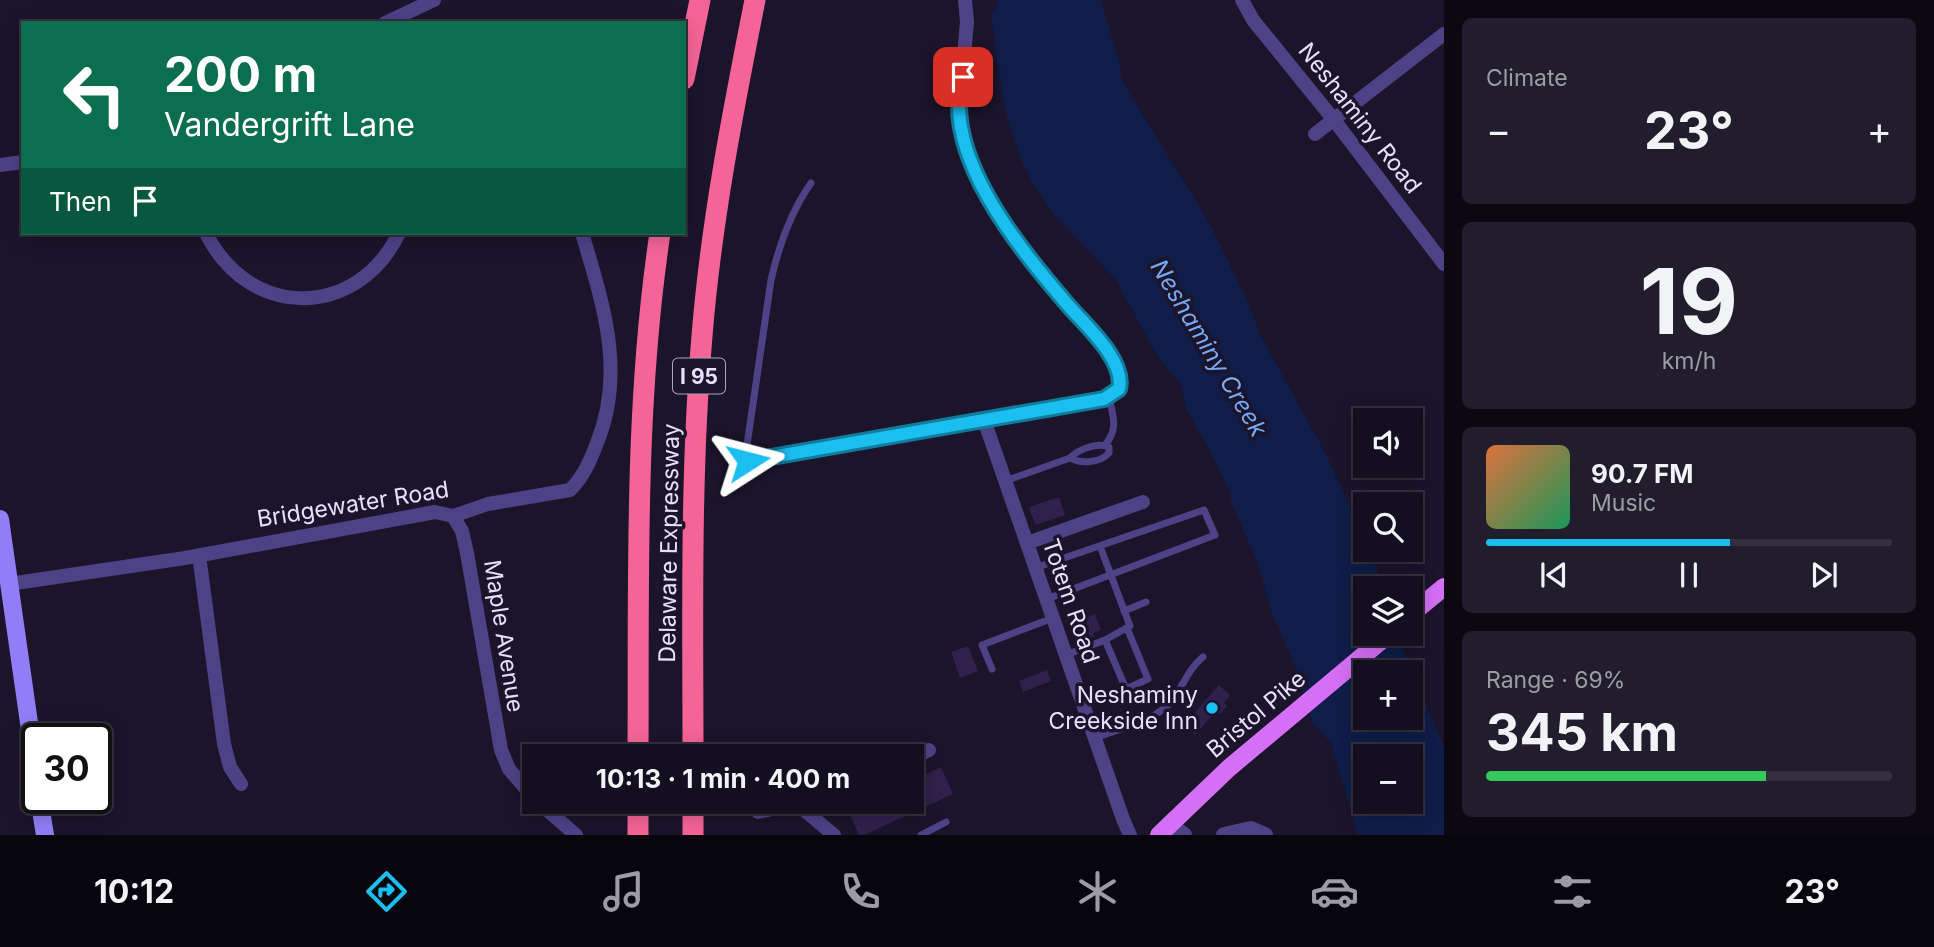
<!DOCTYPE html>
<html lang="en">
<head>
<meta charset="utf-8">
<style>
  :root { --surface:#140f20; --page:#211d2d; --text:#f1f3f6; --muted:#9d9ca5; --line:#332f3e; --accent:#1abeef }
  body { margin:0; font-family:Inter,sans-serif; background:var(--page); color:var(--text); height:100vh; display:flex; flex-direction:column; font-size:26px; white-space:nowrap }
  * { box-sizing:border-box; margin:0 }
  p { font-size:23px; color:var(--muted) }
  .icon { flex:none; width:38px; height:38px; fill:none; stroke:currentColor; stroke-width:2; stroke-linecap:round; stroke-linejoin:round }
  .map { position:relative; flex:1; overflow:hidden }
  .drawer { display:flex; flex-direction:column; gap:18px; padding:18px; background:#0b0812; width:490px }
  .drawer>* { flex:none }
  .guide { position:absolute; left:21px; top:21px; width:665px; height:214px; border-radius:0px; box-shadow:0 4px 18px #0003,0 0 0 2px var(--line); background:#0b6e4f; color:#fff; overflow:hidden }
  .fabs { position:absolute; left:1353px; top:408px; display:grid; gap:14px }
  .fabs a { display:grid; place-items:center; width:70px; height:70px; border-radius:0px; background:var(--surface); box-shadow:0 4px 18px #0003,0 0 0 2px var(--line); font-size:35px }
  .speed { position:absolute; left:21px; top:723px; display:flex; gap:14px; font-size:35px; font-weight:700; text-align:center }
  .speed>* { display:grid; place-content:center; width:91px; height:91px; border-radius:50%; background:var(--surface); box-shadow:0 4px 18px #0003,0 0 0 2px var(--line); line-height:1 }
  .speed .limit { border:4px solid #111; border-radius:10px; background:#fff; color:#111 }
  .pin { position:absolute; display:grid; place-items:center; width:60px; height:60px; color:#fff; margin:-30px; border-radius:14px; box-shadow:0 4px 10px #0006 }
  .me { position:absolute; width:77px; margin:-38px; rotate:81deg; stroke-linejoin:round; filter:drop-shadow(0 0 5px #0008) }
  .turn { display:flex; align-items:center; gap:24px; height:147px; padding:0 28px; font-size:32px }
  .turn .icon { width:91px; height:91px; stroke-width:2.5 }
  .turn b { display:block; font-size:49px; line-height:60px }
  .then { display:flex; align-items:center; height:66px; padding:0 28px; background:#0003; gap:14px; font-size:26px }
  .big { font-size:52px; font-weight:700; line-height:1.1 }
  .drawer .widget { flex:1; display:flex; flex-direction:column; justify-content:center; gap:10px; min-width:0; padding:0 24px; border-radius:10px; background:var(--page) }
  .drawer .dial { align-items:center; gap:0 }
  .dial b { font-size:91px; line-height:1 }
  .song { display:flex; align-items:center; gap:21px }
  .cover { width:84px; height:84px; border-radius:10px; background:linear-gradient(135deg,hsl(20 70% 55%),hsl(150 70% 35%)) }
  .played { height:7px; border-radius:4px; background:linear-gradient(90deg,var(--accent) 60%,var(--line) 60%) }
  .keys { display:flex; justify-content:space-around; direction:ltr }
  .heat { display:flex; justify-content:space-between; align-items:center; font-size:38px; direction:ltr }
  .charge { height:10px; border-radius:5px; background:linear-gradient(90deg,#34c759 69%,var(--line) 0) }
  .trip { position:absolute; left:522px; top:744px; width:402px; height:70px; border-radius:0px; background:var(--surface); box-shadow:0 4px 18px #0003,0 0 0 2px var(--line); font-weight:700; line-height:70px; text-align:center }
  .tabs { display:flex; height:112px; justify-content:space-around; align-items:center; background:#08060d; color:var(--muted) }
  .tabs .icon { width:49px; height:49px }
  .tabs .active { color:var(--accent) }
  .tabs b { font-size:32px; color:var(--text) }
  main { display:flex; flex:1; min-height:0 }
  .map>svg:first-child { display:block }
</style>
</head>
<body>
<main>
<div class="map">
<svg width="1444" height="835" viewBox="0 0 1444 835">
  <rect width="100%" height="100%" fill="#1b142b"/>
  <path fill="#0f1d48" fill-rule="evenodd" d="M 995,0 L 1101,0 L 1119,61 L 1122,81 L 1209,222 L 1244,293 L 1261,336 L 1327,456 L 1354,514 L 1365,538 L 1365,550 L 1370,550 L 1384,588 L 1365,588 L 1365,634 L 1398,634 L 1405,657 L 1444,746 L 1444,835 L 1358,835 L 1331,743 L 1313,724 L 1294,664 L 1273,616 L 1257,562 L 1230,500 L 1231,494 L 1210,451 L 1187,411 L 1181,384 L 1159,359 L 1115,279 L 1055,216 L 1034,186 L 1020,158 L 1006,113 L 1000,82 L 991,13 L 999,6 ZM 1365,672 L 1410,672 L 1410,718 L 1365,718 ZM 1365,756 L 1410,756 L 1410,802 L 1365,802 Z"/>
  <path fill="#2f214b" d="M 1059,497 L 1065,515 L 1036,525 L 1029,509 L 1032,506 Z
    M 1095,614 L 1101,630 L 1093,633 L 1094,637 L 1083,641 L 1075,621 Z
    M 968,646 L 978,671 L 960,678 L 951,652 Z
    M 1047,670 L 1051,681 L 1023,692 L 1019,681 Z
    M 1219,685 L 1230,695 L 1224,703 L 1227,706 L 1220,714 L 1216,711 L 1195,735 L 1184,725 Z
    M 941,767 L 953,794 L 864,835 L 859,835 L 848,810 L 867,802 L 912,802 L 912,781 Z"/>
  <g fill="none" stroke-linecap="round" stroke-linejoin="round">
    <path stroke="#4e4287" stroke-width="7" d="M 1105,445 C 1119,428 1113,417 1109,397
      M 748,461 L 747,445 L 771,280 C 779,245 790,213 811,183
      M 1005,481 L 1070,458 C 1079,449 1097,442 1109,447 L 1109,453 C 1100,463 1081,464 1070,458
      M 1035,568 L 1204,510 L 1215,535 L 1047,599
      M 1124,611 L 1146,602
      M 1105,640 L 1126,689 L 1148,679 L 1127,628
      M 1066,655 L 1105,640 L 1130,626 L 1100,546
      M 992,669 L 982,645 L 1053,618
      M 1095,738 C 1120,728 1158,721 1174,698 C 1184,684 1189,668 1203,657
      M 921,835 L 946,822"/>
    <path stroke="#4e4287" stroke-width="14" d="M 1242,0 L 1253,20 L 1334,120 L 1444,264
      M 385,23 L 434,0
      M 1315,134 L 1444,34
      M 0,165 L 23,162
      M 206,233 C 249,320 357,320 399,233
      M 984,420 L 1123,819 L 1130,835
      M 748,461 L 1104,399 L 1119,389 L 1120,376 L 1108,353 L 1015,238 L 992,205 L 971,164 L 959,111 L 967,22 L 965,0
      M 453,516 L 462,531 L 467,553 L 501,750 L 509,769 L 534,798
      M 1027,543 L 1143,502
      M 199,555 L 224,744 L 230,767 L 241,784
      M 9,584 L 185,558 L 435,512 L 453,516 L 488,504 L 570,490 C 584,476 590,461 597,443 C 626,371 603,304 582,233
      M 912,758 L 929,750
      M 538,802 L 576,835
      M 797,804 L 834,835
      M 758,812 L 805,802"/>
    <path stroke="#4e4287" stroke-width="16" d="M 1169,824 L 1184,835
      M 1224,835 L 1251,829 L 1265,835"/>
    <path stroke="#917ef6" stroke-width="18" d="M 0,519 L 37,779
      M 39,798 L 45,835"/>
    <path stroke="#d56ff5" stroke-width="18" d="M 1410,615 L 1444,587
      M 1159,835 L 1229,768 L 1389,634"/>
    <path stroke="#f46496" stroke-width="21" d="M 684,79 L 700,0
      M 638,756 C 639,581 634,406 660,233
      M 693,756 C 693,616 690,476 702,336 C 711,223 733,111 755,0
      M 693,802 L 693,835
      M 638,835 L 638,802"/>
  </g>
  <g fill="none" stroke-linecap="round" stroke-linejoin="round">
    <defs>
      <path id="route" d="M 748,461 L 1104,399 L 1119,389 C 1126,360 1084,324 1067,304 C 1021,250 940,154 963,77"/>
    </defs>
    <use href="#route" stroke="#117c9b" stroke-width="18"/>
    <use href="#route" stroke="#1abeef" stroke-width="12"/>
  </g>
  <circle fill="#1abeef" stroke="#1b142b" stroke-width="2.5" cx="1212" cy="708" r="7"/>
  <g text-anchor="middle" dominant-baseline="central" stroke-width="7" stroke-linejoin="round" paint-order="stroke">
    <rect fill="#1b142b" stroke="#aaa3be" stroke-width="2" x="673" y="358.5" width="52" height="35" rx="5"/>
    <g font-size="21" font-weight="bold" fill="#e7e0fd">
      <text x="699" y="376">I 95</text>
    </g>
    <g font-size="23" fill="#e7e0fd" stroke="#1b142b">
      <text transform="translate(1360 118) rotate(52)">Neshaminy Road</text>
      <text transform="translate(353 504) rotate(-9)">Bridgewater Road</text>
      <text transform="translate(669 543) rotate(-89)">Delaware Expressway</text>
      <text transform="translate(1071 601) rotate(71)">Totem Road</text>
      <text transform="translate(504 636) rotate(81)">Maple Avenue</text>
      <text transform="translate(1256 714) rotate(-40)">Bristol Pike</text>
    </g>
    <g font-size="23" fill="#e7e0fd" stroke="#1b142b" text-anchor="end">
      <text x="1198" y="695">Neshaminy<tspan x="1198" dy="26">Creekside Inn</tspan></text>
    </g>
    <g font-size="24" font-style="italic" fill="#75a9f6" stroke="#1b142b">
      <text transform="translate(1209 348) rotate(59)">Neshaminy Creek</text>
    </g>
  </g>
</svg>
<div class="fabs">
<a><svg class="icon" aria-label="sound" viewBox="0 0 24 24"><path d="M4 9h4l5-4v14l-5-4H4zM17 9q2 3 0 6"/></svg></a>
<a><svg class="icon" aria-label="search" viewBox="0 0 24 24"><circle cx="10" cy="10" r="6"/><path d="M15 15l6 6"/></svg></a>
<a><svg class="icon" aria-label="layers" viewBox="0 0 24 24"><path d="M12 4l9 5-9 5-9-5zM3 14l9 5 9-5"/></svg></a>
<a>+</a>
<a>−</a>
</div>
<div class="speed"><div class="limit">30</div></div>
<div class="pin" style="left:963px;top:77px;background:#d93025"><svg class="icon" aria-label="arrive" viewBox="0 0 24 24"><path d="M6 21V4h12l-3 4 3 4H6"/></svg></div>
<svg class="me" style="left:748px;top:461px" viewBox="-20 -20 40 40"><path d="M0-17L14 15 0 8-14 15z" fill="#1abeef" stroke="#fff" stroke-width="4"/></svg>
<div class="trip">10:13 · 1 min · 400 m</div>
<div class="guide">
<div class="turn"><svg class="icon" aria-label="left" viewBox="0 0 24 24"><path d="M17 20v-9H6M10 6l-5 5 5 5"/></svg><div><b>200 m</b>Vandergrift Lane</div></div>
<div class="then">Then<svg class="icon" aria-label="arrive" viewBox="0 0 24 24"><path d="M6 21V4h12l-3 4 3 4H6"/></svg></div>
</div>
</div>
<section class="drawer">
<div class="widget"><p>Climate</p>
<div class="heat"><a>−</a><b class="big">23°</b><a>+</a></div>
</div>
<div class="widget dial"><b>19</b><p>km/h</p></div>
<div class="widget">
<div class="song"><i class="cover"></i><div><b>90.7 FM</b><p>Music</p></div></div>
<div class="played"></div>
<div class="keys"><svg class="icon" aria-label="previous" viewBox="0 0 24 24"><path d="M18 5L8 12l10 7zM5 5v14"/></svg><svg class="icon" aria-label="pause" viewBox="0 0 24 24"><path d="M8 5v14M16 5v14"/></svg><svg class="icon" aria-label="next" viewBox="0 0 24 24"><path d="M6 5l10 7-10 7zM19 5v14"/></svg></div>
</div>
<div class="widget"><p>Range · 69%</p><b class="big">345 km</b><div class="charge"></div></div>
</section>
</main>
<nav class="tabs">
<b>10:12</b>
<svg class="icon active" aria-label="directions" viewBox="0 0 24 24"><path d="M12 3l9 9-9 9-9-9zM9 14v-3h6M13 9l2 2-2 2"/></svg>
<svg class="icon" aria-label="music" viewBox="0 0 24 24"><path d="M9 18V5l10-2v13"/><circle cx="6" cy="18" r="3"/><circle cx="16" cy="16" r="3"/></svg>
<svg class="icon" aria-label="phone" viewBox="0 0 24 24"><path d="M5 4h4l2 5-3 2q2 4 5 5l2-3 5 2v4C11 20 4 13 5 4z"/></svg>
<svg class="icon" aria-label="climate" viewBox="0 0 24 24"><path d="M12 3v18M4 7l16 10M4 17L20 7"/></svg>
<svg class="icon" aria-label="car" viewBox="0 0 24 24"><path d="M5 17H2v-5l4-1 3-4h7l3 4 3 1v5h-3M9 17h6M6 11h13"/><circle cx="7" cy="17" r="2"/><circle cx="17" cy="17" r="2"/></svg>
<svg class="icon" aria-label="filters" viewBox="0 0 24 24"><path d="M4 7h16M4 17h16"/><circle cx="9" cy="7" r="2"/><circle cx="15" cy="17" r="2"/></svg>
<b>23°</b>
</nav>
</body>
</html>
